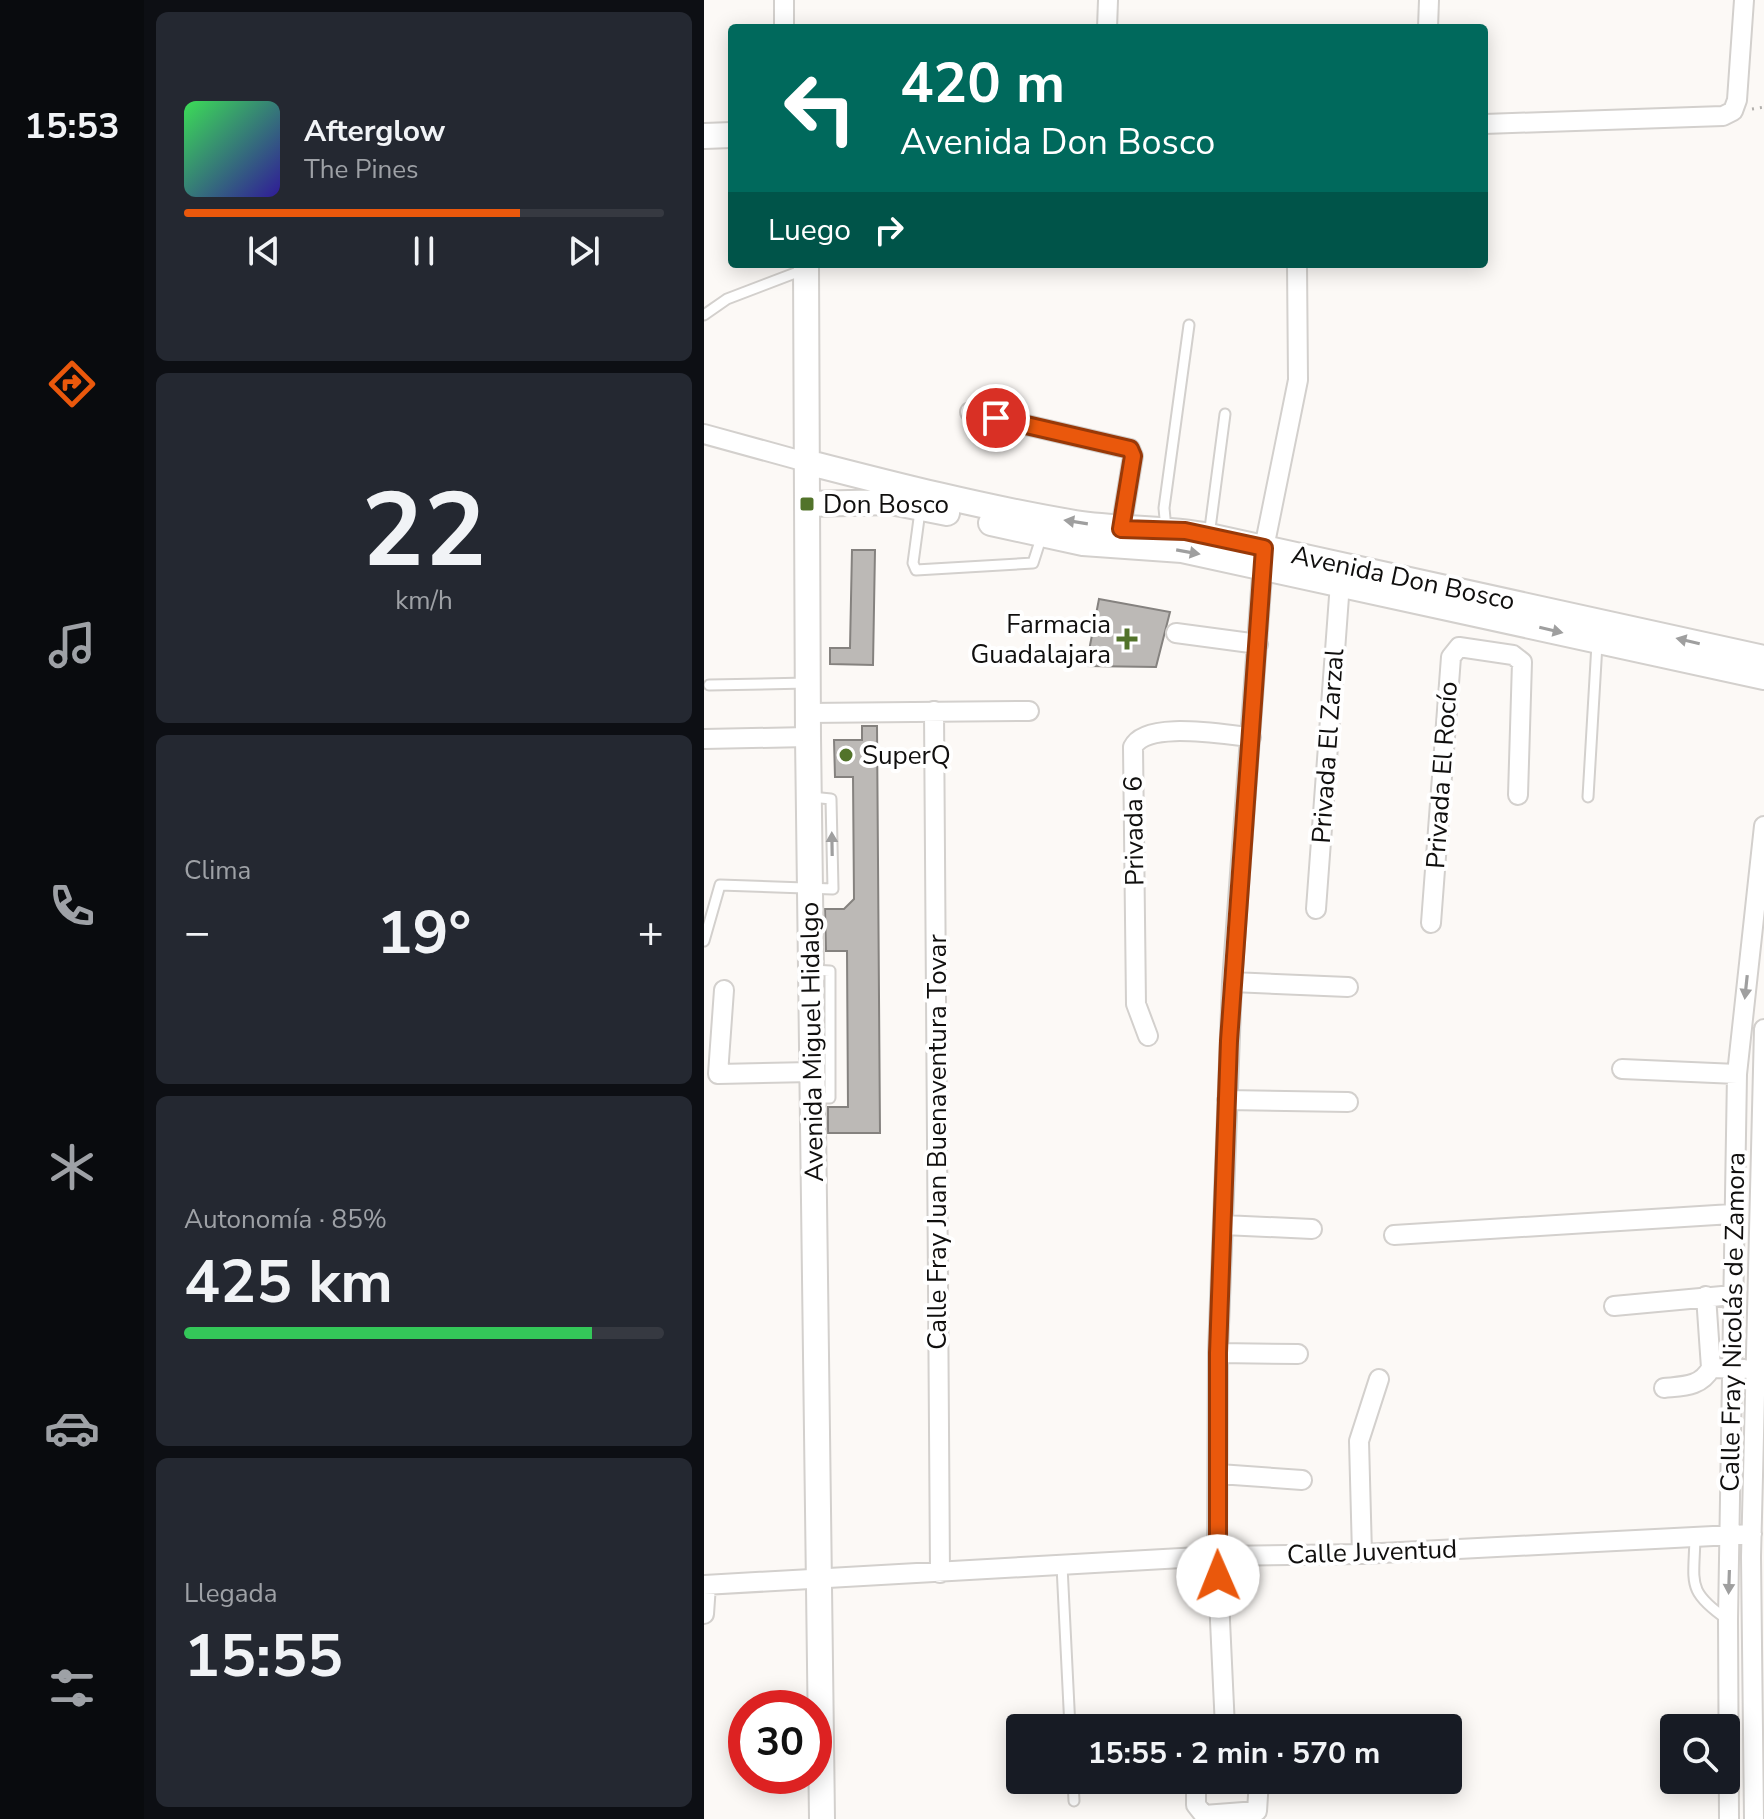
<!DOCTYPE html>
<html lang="es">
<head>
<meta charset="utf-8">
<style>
  :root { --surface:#171b24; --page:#242831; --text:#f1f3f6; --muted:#9ea1a6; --line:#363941; --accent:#ea580c }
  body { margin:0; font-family:"Nunito Sans",sans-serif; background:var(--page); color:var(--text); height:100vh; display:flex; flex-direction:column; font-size:30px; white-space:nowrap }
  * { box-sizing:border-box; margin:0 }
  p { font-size:26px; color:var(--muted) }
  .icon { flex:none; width:44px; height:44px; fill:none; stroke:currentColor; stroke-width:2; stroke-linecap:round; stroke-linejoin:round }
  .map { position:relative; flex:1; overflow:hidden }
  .panel { display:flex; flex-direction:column; gap:12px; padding:12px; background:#0d0f14; width:560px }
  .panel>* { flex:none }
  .guide { position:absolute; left:24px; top:24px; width:760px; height:244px; border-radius:8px; box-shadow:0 4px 20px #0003; background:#00695c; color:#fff; overflow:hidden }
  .buttons { position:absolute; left:956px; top:1714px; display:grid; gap:16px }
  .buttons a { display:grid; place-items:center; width:80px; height:80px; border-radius:8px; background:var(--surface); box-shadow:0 4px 20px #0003; font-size:40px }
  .speed { position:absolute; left:24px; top:1690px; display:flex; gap:16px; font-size:40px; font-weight:700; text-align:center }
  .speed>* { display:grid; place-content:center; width:104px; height:104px; border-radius:50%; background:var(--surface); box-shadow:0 4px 20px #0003; line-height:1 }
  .speed .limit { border:12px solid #d22; background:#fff; color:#111 }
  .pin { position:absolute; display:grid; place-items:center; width:68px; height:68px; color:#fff; margin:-34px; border:4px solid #fff; border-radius:50%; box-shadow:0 2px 8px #0007 }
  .me { position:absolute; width:88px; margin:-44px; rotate:359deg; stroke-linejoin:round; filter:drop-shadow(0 0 6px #0008) }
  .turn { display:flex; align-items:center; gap:28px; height:168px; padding:0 40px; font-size:36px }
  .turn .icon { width:104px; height:104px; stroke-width:2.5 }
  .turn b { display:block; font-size:56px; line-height:68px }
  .then { display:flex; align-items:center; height:76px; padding:0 40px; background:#0003; gap:16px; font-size:30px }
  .big { font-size:60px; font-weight:700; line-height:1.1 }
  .panel .widget { flex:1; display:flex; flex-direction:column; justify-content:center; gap:12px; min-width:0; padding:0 28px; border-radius:12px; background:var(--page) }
  .panel .dial { align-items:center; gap:0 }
  .dial b { font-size:104px; line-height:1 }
  .song { display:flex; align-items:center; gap:24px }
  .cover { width:96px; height:96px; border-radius:12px; background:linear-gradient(135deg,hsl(130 70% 55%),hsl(250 70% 35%)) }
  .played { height:8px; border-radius:4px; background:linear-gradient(90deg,var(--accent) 70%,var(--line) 70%) }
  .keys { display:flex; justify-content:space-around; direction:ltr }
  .heat { display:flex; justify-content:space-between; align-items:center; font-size:44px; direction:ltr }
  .charge { height:12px; border-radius:6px; background:linear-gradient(90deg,#34c759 85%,var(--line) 0) }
  .trip { position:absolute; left:302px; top:1714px; width:456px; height:80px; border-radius:8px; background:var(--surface); box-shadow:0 4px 20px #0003; font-weight:700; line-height:80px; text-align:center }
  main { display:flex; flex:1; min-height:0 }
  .tabs { display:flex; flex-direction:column; width:144px; justify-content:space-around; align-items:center; background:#090b0e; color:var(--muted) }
  .tabs .icon { width:56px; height:56px }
  .tabs .selected { color:var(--accent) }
  .tabs b { font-size:36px; color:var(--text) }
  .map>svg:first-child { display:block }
</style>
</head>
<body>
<main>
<nav class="tabs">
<b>15:53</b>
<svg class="icon selected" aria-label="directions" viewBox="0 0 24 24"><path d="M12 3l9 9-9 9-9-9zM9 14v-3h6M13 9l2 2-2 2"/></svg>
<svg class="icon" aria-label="music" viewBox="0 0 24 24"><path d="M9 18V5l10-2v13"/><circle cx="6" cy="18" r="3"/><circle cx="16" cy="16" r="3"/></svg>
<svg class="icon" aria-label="phone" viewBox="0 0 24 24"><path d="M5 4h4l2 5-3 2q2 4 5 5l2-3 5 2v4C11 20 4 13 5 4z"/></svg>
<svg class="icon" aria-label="climate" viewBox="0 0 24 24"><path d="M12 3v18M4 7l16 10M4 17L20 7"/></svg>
<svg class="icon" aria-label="car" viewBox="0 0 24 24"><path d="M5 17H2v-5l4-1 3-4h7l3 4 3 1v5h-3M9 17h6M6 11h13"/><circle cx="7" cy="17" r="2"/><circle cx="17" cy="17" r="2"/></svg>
<svg class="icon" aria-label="filters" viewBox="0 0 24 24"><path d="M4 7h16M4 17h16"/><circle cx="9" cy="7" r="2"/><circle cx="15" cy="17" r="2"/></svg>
</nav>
<section class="panel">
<div class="widget">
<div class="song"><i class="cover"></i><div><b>Afterglow</b><p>The Pines</p></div></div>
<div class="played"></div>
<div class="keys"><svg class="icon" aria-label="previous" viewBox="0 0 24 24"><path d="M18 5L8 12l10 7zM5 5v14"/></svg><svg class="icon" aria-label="pause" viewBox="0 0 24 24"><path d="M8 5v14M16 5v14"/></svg><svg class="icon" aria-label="next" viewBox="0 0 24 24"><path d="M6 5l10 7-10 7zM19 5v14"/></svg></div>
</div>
<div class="widget dial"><b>22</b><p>km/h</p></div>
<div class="widget"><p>Clima</p>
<div class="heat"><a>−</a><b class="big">19°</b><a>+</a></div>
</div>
<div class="widget"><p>Autonomía · 85%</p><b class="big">425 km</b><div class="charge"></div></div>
<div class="widget"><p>Llegada</p><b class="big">15:55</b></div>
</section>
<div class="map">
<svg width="1060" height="1819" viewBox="0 0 1060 1819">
  <rect width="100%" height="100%" fill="#fcf9f6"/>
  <path fill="#bcb9b6" stroke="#85827f" stroke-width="2" d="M 148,550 L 171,550 L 169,665 L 126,664 L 126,648 L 146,648 Z
    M 395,599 L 466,612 L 452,667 L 382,666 Z
    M 158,726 L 173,726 L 176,1133 L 124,1133 L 124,1107 L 144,1107 L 143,951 L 122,951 L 121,909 L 140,909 L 150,899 L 149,777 L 131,777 L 130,740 L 158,740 Z"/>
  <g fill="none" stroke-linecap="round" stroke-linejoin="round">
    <defs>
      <path id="lane" d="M 0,315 L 23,299 L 99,270
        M 216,511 L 209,563 L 212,570 L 329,563 L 338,535
        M 462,529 L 460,508 L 485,325
        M 505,536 L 521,414
        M 5,685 L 103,683
        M 884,797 L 893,644
        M 0,941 L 16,885 L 129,889 L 127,799 L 107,797
        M 109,970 L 126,971 L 126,1098 L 112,1098
        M 991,1537 C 990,1584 982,1591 1024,1620
        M 358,1566 L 366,1728
        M 369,1780 L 370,1801"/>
      <path id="street" d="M 80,28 L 80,0
        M 403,28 L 404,0
        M 724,28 L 725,0
        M 780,124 L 1019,116 L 1029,111 L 1033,100 L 1040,0
        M 266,412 L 426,449 L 429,456 L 417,529
        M 0,434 L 102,462
        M 472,633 L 554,644
        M 230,711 L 236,1573
        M 104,713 L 325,711
        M 0,739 L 104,737
        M 612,909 L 636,583
        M 727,923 L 747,657 L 755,647 L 809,655 L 818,662 L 814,795
        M 528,982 L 644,987
        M 20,990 L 14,1074 L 108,1072
        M 444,1036 L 432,1004 L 429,747 C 442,720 520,735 547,737
        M 918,1069 L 1033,1074
        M 523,1100 L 644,1102
        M 519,1225 L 608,1229
        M 690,1235 L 1028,1214
        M 1002,1296 L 1007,1368 L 1040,1369
        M 910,1306 L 1029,1295
        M 514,1353 L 594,1354
        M 960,1388 C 979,1386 997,1387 1007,1368
        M 515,1474 L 598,1480
        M 658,1554 L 655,1441 L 675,1379
        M 0,1585 L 513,1556 L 658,1554 L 1048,1534
        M 0,1614 L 2,1585
        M 521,1728 L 513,1556 L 514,1353 L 528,982 L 560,548 L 594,380 L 593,264
        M 492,1780 L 492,1805 L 500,1815 L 553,1811 L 555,1780
        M 1025,1819 L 1024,1620 L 1033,1074 L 1060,826
        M 1050,1819 L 1047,1557 L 1060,1029"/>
      <path id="secondary" d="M 0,136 L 28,135
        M 102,264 L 104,737 L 118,1819
        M 102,462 C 191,485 281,508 371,523 C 416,530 461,527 505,536 L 1060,658
        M 103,504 L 187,502 L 243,513
        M 287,523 L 379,543 L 478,550 L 1060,677"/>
    </defs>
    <use href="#lane" stroke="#d3d0cd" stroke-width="13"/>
    <use href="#street" stroke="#d3d0cd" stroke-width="22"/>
    <use href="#secondary" stroke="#d3d0cd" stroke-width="28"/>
    <path stroke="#b1afac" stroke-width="3" stroke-dasharray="2 6" stroke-linecap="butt" d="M 1048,109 L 1060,107"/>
    <use href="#lane" stroke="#fff" stroke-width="9"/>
    <use href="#street" stroke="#fff" stroke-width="18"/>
    <use href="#secondary" stroke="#fff" stroke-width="24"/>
  </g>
  <defs><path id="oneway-solid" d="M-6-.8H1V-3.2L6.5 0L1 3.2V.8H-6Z" transform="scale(2)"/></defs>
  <g fill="#9f9f9f">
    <use href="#oneway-solid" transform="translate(372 522) rotate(-171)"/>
    <use href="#oneway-solid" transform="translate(484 552) rotate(10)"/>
    <use href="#oneway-solid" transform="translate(847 630) rotate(13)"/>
    <use href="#oneway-solid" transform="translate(984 641) rotate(-167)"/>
    <use href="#oneway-solid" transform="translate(128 844) rotate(-91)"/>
    <use href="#oneway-solid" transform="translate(1042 987) rotate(96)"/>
    <use href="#oneway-solid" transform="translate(1025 1582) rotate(92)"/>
  </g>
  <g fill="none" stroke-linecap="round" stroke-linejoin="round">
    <defs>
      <path id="route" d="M 292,418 L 426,449 L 429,456 L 417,529 L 481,531 L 560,548 L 525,1041 L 514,1353 L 514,1576"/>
    </defs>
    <use href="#route" stroke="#983908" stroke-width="20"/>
    <use href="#route" stroke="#ea580c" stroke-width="14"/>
  </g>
  <g fill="#52732a" stroke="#fff" stroke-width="3">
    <rect x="95" y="496" width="16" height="16" rx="4"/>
    <path d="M419 627h8v8h8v8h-8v8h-8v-8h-8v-8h8z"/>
    <circle cx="142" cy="755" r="8"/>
  </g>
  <g text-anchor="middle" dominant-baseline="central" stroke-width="8" stroke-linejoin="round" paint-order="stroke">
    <g font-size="26" fill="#100f0e" stroke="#fff" text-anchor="start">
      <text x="119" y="504">Don Bosco</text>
      <text x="407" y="624" text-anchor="end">Farmacia<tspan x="407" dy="30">Guadalajara</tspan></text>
      <text x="158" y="755">SuperQ</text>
    </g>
    <g font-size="26" fill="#100f0e" stroke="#fff">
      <text transform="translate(699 578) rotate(12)">Avenida Don Bosco</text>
      <text transform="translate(624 746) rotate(-86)">Privada El Zarzal</text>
      <text transform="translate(738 775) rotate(-86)">Privada El Rocío</text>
      <text transform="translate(430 831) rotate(-91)">Privada 6</text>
      <text transform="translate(108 1042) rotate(-91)">Avenida Miguel Hidalgo</text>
      <text transform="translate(233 1142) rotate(-90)">Calle Fray Juan Buenaventura Tovar</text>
      <text transform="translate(1029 1322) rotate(-89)">Calle Fray Nicolás de Zamora</text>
      <text transform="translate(668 1552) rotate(-2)">Calle Juventud</text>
    </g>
  </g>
</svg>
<div class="buttons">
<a><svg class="icon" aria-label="search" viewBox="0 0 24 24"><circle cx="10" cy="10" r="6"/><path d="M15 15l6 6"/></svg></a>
</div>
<div class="speed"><div class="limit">30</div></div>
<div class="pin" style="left:292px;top:418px;background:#d93025"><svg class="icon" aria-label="arrive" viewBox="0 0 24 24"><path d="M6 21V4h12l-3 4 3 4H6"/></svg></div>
<svg class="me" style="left:514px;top:1576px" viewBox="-20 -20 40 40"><circle r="19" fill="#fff"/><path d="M0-13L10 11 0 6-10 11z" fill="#ea580c"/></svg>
<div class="trip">15:55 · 2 min · 570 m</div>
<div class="guide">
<div class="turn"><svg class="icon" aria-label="left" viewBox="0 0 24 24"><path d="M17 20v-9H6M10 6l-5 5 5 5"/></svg><div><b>420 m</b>Avenida Don Bosco</div></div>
<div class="then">Luego<svg class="icon" aria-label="right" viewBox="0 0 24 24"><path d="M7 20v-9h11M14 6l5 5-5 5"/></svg></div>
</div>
</div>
</main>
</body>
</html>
